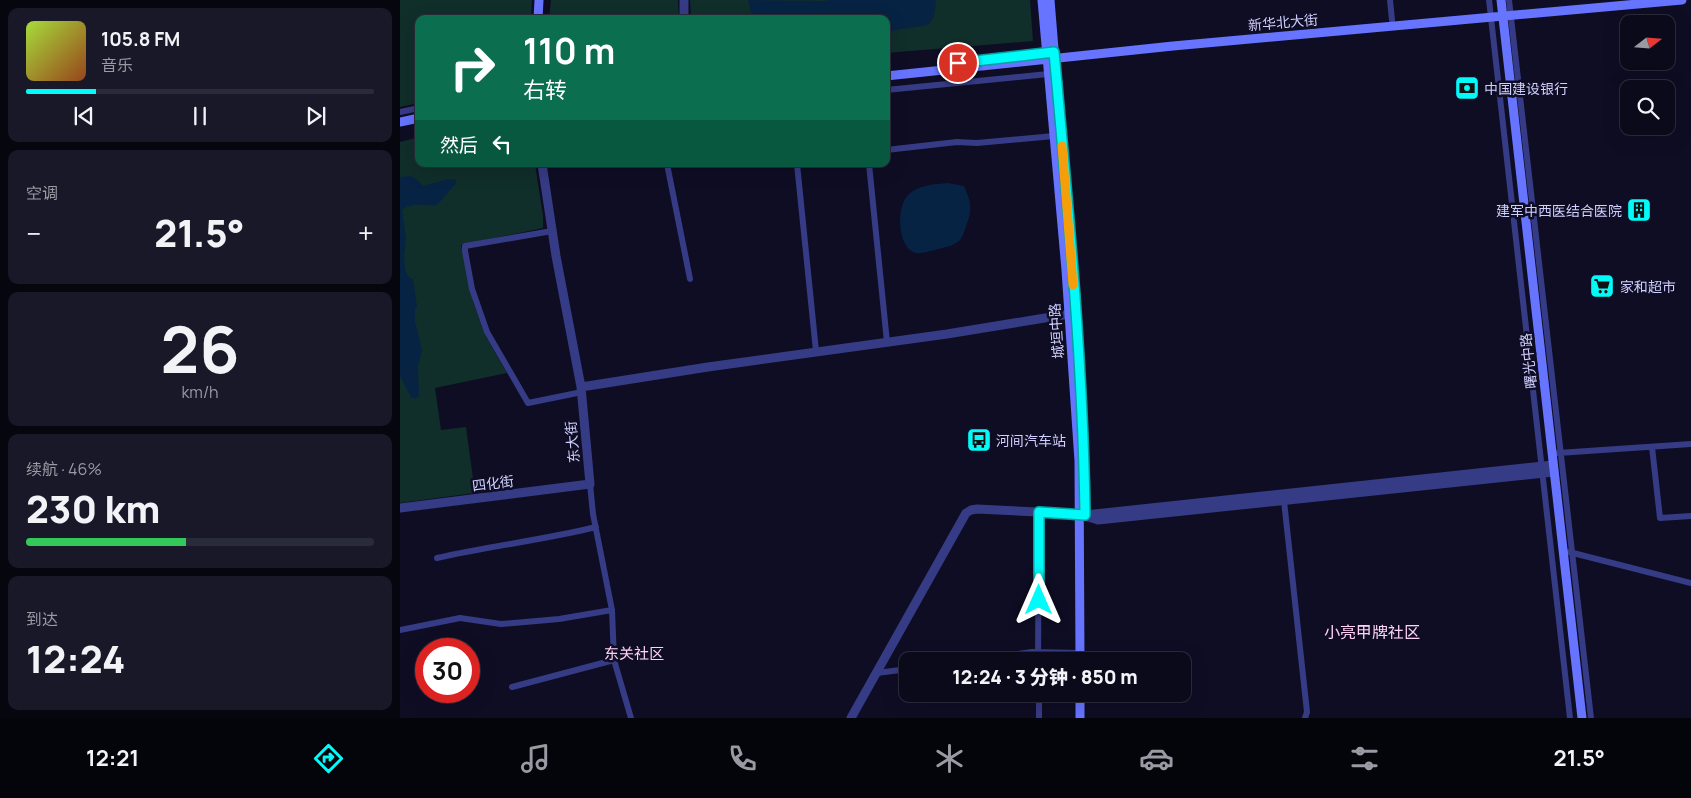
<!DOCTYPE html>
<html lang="zh">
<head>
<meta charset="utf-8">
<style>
  :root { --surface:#0a0a1b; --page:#181828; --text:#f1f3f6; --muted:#999aa3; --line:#2a2b3a; --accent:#00fbf9 }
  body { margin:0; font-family:Manrope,"Noto Sans SC",sans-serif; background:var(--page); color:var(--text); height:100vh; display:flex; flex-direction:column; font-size:19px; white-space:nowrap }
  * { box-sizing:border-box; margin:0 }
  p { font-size:16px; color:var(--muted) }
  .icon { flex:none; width:28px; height:28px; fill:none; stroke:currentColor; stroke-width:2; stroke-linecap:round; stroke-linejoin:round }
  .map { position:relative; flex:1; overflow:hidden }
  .drawer { display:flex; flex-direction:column; gap:8px; padding:8px; background:#06060f; width:400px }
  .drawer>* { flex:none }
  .banner { position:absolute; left:15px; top:15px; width:475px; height:152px; border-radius:10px; box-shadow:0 5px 20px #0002,0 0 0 1px var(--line); background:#0b6e4f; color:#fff; overflow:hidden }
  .needle { width:32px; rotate:73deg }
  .tools { position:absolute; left:1220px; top:15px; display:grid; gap:10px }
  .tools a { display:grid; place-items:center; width:55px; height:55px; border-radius:10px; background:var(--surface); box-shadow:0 5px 20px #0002,0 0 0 1px var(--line); font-size:25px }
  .speed { position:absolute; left:15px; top:638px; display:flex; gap:10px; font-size:25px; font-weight:700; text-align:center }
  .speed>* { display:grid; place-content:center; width:65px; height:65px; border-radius:50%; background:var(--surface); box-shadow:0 5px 20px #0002,0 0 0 1px var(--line); line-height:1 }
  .speed .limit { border:8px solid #d22; background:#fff; color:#111 }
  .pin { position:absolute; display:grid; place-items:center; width:42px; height:42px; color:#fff; margin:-21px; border:2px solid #fff; border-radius:50%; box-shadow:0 1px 5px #0007 }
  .me { position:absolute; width:55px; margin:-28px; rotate:0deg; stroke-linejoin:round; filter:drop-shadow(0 0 4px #0008) }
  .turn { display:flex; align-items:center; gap:18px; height:105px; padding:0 25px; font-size:22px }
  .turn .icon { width:65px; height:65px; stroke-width:2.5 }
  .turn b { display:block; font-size:35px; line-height:42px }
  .then { display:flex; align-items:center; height:48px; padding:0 25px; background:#0003; gap:10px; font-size:19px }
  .big { font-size:38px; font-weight:800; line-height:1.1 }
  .drawer .widget { flex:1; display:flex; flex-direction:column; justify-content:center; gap:8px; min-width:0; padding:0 18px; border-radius:10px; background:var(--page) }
  .drawer .dial { align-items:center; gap:0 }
  .dial b { font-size:65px; line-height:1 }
  .song { display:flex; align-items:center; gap:15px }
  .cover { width:60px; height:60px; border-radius:8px; background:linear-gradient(135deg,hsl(80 70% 55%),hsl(20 70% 35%)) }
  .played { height:5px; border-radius:2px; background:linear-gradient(90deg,var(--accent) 20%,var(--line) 20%) }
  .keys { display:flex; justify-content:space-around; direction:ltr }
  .heat { display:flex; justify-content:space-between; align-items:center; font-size:28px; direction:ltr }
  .charge { height:8px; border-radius:4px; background:linear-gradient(90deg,#34c759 46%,var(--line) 0) }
  .trip { position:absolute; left:499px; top:652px; width:292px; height:50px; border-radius:10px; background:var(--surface); box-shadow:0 5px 20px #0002,0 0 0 1px var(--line); font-weight:800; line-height:50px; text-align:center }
  .tab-bar { display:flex; height:80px; justify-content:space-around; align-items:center; background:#04040b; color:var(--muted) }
  .tab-bar .icon { width:35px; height:35px }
  .tab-bar .active { color:var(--accent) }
  .tab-bar b { font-size:22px; color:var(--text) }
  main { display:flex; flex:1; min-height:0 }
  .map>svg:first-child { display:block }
</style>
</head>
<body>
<main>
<section class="drawer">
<div class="widget">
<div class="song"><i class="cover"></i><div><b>105.8 FM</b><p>音乐</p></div></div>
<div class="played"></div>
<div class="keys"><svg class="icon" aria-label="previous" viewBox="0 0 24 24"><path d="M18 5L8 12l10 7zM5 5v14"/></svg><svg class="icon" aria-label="pause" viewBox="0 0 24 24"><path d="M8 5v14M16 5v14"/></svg><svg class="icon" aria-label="next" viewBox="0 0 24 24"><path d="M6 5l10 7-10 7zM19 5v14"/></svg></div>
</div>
<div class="widget"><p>空调</p>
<div class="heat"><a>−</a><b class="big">21.5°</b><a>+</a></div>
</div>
<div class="widget dial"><b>26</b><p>km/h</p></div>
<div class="widget"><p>续航 · 46%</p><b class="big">230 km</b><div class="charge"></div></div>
<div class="widget"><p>到达</p><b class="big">12:24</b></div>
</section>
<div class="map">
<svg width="1291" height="718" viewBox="0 0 1291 718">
  <rect width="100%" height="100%" fill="#0e0d24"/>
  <path fill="#102e2a" d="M 0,0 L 132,0 L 131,19 L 19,19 L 19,103 L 0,107 Z
    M 151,0 L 278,0 L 279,19 L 149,19 Z
    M 290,0 L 630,0 L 633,41 L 486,53 L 486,19 L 291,19 Z
    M 19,137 L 19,164 L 135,164 L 143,216 L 143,228 L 61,245 L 73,302 L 85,335 L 107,373 L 35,388 L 41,430 L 66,427 L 75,493 L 0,503 L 0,142 Z"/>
  <path fill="#072343" d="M 348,0 L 424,1 L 430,0 L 536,0 C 535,9 535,19 528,25 L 496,30 L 486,33 L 486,19 L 353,19 Z
    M 11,176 L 15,178 L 23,186 L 49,179 L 56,180 L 56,183 L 37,205 C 26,206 11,202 2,210 L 6,239 L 4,256 L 5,269 L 7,275 L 13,280 L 17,306 L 15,310 L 15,321 L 22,351 L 18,366 L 19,396 L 15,399 L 11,397 L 0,376 L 0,177 Z
    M 548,183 L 564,186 C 571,202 573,209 566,226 C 565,230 563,236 560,240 C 553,247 544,247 535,250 C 529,251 522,254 516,253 C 497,248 496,207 508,195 C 518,185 535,184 548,183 Z"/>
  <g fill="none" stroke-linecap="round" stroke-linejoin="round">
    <path stroke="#363b85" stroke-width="6" d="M 990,0 L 992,20
      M 1089,0 L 1170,718
      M 1109,0 L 1191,718
      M 486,90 L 648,74
      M 0,112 L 19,108
      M 486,150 L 557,142 L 577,143 L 654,136
      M 267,164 L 290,279
      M 397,164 L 416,351
      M 469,164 L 487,342
      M 152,231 L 65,246 L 65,251 L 72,289 L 87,332 L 128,403 L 182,392
      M 1252,447 L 1260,518 L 1291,516
      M 1158,453 L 1291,444
      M 190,484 L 193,514 L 212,610 L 214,660 L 231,718
      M 884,501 L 907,712 L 905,718
      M 1169,552 L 1291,583
      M 37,558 C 90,546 143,540 196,527
      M 0,630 L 60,618 L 101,624 L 159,619 L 212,610
      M 566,661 L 632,652 L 680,653
      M 638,661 L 639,512
      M 477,673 L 508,669
      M 112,687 L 214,660
      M 639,694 L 639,718"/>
    <path stroke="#363b85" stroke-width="9" d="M 284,0 L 284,19
      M 181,387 L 308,367 L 547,334 L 669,314
      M 0,508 L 190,484 L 181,387 L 156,256 L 142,164
      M 685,515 L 1153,465
      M 451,718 L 566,513 L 571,510 L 577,509 L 679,514 L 698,520 L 1154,472"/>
    <path stroke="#6774ff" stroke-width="9" d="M 642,0 L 666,270 L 679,461 L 680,661
      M 650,0 L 672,269 L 681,399
      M 1101,0 L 1182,718
      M 138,19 L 139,0
      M 486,76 L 773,46 L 1282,0
      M 0,122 L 19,118
      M 680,694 L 680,718"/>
  </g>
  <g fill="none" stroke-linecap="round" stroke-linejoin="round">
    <defs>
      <path id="route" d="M 558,63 L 654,52 C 668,206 683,361 685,515 L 639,512 L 639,600"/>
    </defs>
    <use href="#route" stroke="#00a3a2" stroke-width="12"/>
    <use href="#route" stroke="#00fbf9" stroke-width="9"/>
    <path stroke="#f59e0b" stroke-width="9" d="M 662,146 L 673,285"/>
  </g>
  <defs>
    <symbol id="bank-square" viewBox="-11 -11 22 22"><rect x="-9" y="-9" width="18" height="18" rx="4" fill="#00fbf9" stroke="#0e0d24"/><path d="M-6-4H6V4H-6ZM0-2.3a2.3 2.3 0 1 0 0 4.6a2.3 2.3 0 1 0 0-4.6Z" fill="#111"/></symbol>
    <symbol id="building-square" viewBox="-11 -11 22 22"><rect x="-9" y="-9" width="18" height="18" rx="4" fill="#00fbf9" stroke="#0e0d24"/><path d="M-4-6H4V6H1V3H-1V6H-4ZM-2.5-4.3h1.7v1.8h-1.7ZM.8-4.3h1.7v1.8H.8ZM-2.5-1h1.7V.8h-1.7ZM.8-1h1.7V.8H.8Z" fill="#111"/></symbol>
    <symbol id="supermarket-square" viewBox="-11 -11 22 22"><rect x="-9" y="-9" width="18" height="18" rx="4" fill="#00fbf9" stroke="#0e0d24"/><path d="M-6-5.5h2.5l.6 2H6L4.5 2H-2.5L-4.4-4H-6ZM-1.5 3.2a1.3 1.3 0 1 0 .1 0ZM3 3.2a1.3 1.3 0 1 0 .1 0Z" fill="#111"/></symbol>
    <symbol id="bus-square" viewBox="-11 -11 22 22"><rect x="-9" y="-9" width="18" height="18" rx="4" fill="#00fbf9" stroke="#0e0d24"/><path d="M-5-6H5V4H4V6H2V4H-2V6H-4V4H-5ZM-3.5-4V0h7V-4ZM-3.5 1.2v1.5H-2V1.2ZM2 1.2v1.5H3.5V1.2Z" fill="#111"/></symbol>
  </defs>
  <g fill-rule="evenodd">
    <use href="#bank-square" x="1053" y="74" width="28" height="28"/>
    <use href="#building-square" x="1225" y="196" width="28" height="28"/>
    <use href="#supermarket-square" x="1188" y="272" width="28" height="28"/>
    <use href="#bus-square" x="565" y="426" width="28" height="28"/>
  </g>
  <g text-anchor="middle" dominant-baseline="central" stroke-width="5" stroke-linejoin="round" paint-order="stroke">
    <g font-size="14" fill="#d0d0ff" stroke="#0e0d24">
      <text transform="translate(883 22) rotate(-5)">新华北大街</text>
      <text transform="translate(656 331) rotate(-94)">城垣中路</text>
      <text transform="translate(1128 361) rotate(-96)">曙光中路</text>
      <text transform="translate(172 442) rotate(-95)">东大街</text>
      <text transform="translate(93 483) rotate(-7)">四化街</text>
    </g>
    <g font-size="14" fill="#d0d0ff" stroke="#0e0d24" text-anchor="start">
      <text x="1084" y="88">中国建设银行</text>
      <text x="1222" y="210" text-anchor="end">建军中西医结合医院</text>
      <text x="1220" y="286">家和超市</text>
      <text x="596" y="440">河间汽车站</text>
    </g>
    <g font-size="15" fill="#ffd2f4" stroke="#0e0d24">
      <text x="234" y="653">东关社区</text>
    </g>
    <g font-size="16" fill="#ffd2f4" stroke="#0e0d24">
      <text x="972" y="632">小亮甲牌社区</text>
    </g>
  </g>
</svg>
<div class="tools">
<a><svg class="needle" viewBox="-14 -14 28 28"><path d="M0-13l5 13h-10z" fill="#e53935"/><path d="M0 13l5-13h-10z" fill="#999aa3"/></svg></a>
<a><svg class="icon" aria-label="search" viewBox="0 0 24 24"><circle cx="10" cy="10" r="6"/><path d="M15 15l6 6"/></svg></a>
</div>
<div class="speed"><div class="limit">30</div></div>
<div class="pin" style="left:558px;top:63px;background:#d93025"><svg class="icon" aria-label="arrive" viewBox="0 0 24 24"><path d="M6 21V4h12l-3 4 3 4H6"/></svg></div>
<svg class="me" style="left:639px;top:600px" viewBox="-20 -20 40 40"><path d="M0-17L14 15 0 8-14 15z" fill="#00fbf9" stroke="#fff" stroke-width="4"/></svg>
<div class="trip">12:24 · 3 分钟 · 850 m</div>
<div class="banner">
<div class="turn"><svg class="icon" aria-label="right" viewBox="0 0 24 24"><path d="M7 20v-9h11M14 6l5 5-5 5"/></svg><div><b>110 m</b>右转</div></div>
<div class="then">然后<svg class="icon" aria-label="left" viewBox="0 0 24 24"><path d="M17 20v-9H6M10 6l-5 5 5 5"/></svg></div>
</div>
</div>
</main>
<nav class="tab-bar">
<b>12:21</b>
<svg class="icon active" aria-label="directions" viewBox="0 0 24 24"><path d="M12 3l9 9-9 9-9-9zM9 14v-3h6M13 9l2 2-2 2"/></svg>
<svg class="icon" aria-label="music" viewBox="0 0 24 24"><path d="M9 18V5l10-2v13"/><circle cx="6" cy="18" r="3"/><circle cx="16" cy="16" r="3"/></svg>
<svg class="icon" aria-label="phone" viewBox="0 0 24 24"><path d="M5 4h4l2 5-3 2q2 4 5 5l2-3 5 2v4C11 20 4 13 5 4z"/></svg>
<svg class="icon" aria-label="climate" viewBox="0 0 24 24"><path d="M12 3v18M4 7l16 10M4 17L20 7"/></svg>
<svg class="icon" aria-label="car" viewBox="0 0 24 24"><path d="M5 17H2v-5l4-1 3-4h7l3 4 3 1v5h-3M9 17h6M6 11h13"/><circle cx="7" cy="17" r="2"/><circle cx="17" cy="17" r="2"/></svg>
<svg class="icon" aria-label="filters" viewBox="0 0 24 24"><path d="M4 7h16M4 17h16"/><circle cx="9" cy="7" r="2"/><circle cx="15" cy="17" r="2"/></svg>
<b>21.5°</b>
</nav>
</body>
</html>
